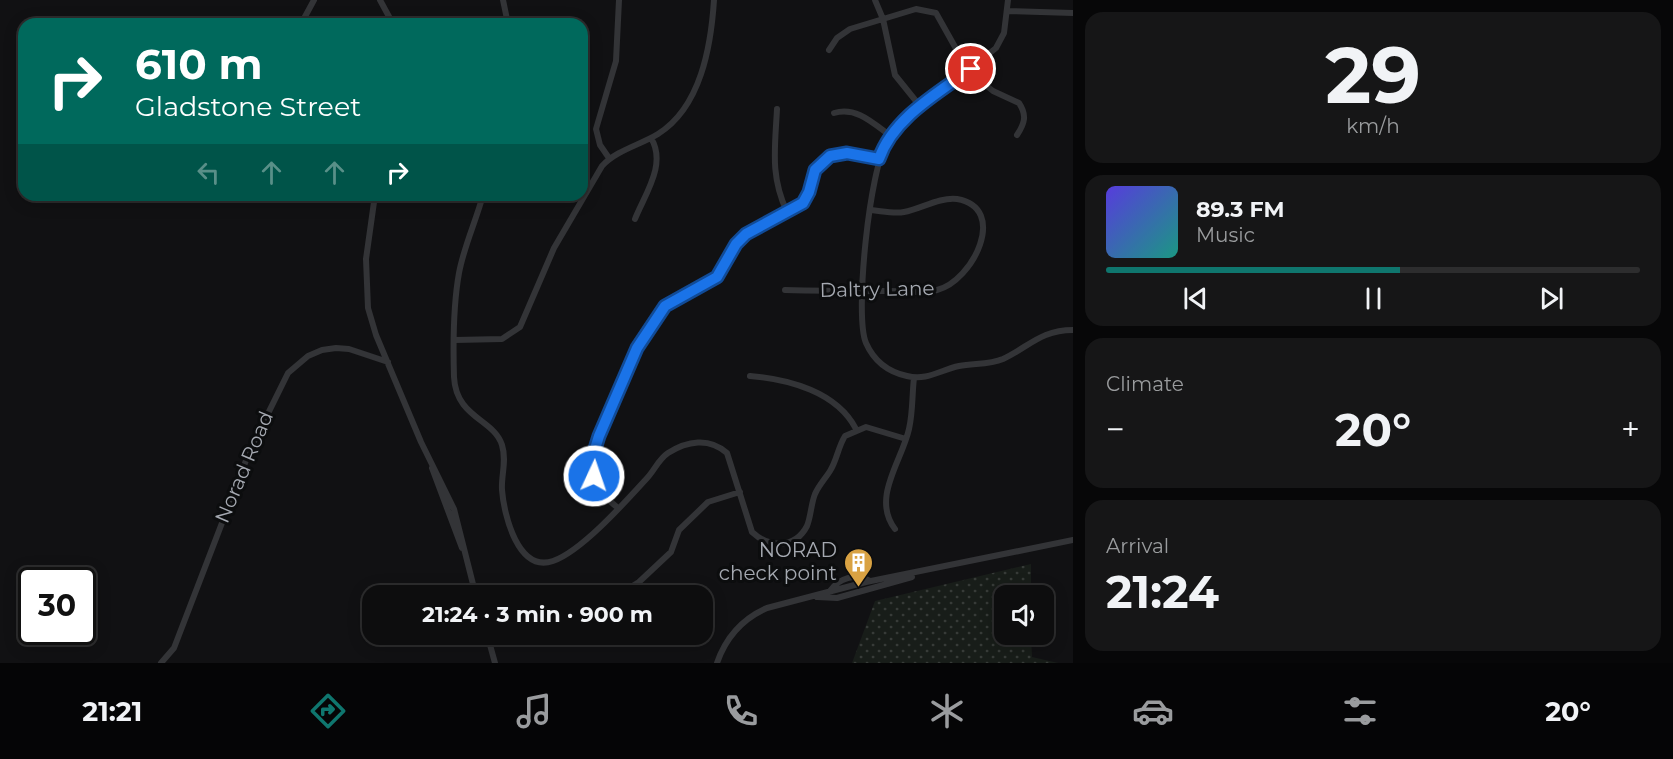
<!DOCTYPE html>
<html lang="en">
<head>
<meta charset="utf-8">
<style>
  :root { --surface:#0d0d0e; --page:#161617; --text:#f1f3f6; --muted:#9a9c9e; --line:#2d2d2e; --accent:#0f766e }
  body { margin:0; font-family:Montserrat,sans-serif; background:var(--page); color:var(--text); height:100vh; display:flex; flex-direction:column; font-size:22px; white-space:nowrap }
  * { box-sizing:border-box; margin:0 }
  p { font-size:20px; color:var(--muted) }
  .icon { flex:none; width:33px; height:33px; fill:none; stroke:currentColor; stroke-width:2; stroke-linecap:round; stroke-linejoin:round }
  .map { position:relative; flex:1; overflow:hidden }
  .panel { display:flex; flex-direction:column; gap:12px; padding:12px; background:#070708; width:600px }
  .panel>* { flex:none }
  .guide { position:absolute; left:18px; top:18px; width:570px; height:183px; border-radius:18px; box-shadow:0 3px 15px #0003,0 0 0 2px var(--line); background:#00695c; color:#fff; overflow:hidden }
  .controls { position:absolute; left:994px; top:585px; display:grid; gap:12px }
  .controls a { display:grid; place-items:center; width:60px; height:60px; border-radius:12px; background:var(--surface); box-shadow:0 3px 15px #0003,0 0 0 2px var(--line); font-size:30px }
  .speed { position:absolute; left:18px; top:567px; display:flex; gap:12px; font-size:30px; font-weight:700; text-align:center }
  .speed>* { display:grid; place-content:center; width:78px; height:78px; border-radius:50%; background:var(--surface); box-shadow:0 3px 15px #0003,0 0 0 2px var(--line); line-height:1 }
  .speed .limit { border:3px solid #111; border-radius:9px; background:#fff; color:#111 }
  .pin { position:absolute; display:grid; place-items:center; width:51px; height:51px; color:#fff; margin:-26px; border:3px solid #fff; border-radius:50%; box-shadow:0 2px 6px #0007 }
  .me { position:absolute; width:66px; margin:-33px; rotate:3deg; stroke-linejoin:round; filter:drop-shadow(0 0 4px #0008) }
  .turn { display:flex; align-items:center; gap:21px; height:126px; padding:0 18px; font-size:27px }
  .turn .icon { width:78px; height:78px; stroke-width:2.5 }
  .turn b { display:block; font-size:42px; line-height:51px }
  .lanes { display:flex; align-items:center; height:57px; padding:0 18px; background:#0003; justify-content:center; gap:30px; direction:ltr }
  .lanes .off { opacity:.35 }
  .big { font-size:45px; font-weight:700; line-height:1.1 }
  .panel .card { flex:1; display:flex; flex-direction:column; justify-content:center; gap:9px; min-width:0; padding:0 21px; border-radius:18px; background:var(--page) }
  .panel .dial { align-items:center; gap:0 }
  .dial b { font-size:78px; line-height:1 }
  .song { display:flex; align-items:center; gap:18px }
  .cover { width:72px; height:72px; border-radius:9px; background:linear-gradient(135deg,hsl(250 70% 55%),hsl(170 70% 35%)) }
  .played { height:6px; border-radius:3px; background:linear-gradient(90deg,var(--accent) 55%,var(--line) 55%) }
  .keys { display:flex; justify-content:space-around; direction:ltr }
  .heat { display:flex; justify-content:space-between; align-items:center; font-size:33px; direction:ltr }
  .trip { position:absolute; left:362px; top:585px; width:351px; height:60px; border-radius:18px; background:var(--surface); box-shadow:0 3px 15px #0003,0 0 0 2px var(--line); font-weight:700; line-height:60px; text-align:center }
  .tabs { display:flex; height:96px; justify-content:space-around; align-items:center; background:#050506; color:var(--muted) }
  .tabs .icon { width:42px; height:42px }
  .tabs .active { color:var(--accent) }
  .tabs b { font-size:27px; color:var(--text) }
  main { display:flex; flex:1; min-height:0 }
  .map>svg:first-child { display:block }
</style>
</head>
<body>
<main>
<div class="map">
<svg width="1073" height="663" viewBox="0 0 1073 663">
  <defs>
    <pattern id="park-dots" width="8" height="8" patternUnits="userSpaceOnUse" patternTransform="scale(1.5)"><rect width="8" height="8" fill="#181d19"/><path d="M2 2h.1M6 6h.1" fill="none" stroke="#373b38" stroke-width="1.8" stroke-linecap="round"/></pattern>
  </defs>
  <rect width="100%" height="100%" fill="#111113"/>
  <path fill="url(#park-dots)" d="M 1031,564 L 1031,595 L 1005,596 L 1005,634 L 1031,635 L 1032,657 L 1058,663 L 852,663 L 875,601 Z"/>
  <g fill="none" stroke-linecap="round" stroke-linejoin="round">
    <path stroke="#333437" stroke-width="6" d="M 380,0 L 393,24
      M 503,0 L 508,24
      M 875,0 L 883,19 L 895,75 L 920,106
      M 1008,0 L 1004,33 L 996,48 C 958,79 916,104 887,143 C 870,166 854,316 866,343 C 874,361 888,372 907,376 C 927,381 940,370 959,366 C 974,363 989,365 1003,359 C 1030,346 1041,330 1073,330
      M 1007,11 L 1073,13
      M 301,24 L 314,0
      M 829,50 L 837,38 L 850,29 L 916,9 L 936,13 L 959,54 L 983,83 L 993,91 L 1019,103 C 1027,115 1025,123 1017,135
      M 777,109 C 775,148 770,176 787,212
      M 834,113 C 857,106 874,124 892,137
      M 609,158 L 600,145 L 596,129 L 616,61 L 619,0
      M 375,195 L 366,259 L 368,308 L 376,335 L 421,442 L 454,509 L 476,596
      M 483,195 C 476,221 464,246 459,273 C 453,306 453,344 454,377 C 456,418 494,419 502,445 C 507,461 501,475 502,490 C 504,515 518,573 553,561 C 582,551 627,500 648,477 C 655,469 659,459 668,453 C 687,441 709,437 727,453 L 752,532 C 769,548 795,549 807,526 C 811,516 811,504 815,494 C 819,485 825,479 830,471 C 837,460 838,447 845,436 L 866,427 L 906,439
      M 635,219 C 645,194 667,164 651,138
      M 785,290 C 820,291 855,291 891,291 C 905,291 922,294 937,290 C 973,281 1009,208 957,199 C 939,197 921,209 904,212 C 894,214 882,211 871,210
      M 455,340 L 502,339 L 520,327 L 554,248 L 602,166 C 617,150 640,145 658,134 C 701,107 711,46 714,0
      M 750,376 C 789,379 837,392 856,429
      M 432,468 L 462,548
      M 618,508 C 607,499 597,490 594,475 C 588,443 641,329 666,306 C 681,292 703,292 717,277 C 729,265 731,246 744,235 C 761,222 785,219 801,205 C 817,192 808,166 830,156 C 844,149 864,157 879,160
      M 895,529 C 871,498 902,461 909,429 C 913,412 912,394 914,378
      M 631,587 L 639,582 L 671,552 L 679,530 L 708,502 L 740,492
      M 830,591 C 839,578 855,573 870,581
      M 817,597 L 837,598 L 912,577
      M 487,634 L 495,663
      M 161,663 L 174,648 L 250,450 L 288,373 L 308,356 L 322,350 L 336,348 L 349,349 L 388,362
      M 717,663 C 726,637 742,619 767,608 L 866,582 L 1073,540"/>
  </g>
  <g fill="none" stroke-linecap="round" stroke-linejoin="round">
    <defs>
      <path id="route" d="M 594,476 L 594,452 L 599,436 L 637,348 L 665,306 L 717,277 L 736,244 L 746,234 L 803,203 L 809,192 L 815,170 L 830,156 L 847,153 L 879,159 C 893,118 938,93 971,69"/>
    </defs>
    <use href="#route" stroke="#114b97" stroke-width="15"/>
    <use href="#route" stroke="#1a73e8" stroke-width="10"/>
  </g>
  <defs>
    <symbol id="building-pin" viewBox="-11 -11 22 30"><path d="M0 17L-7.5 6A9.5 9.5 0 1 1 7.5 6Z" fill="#d9a243" stroke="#0c0d0e"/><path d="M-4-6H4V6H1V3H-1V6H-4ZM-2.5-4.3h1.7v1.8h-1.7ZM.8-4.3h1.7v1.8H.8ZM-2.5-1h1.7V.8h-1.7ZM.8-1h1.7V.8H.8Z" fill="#fff"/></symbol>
  </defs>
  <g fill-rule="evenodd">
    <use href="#building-pin" x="842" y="546" width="33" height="45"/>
  </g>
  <g text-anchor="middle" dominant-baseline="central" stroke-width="6" stroke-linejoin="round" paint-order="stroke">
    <g font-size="20" fill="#a5a9b1" stroke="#0c0d0e">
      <text transform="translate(877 289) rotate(-1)">Daltry Lane</text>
      <text transform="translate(244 467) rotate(-67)">Norad Road</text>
    </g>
    <g font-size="20" fill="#a5a9b1" stroke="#0c0d0e" text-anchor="end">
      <text x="837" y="550">NORAD<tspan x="837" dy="23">check point</tspan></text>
    </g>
  </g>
</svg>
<div class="controls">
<a><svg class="icon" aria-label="sound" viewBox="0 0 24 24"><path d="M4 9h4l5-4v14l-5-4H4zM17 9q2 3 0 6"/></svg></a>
</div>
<div class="speed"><div class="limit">30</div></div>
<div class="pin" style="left:971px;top:69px;background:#d93025"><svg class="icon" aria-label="arrive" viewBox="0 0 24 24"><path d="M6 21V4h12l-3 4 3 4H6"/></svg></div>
<svg class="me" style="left:594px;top:476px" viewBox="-20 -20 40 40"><circle r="17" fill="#1a73e8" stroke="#fff" stroke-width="3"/><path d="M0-11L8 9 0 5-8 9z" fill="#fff"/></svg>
<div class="trip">21:24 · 3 min · 900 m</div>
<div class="guide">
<div class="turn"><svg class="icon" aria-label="right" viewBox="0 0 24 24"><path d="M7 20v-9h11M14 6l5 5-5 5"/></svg><div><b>610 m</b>Gladstone Street</div></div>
<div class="lanes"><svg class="icon off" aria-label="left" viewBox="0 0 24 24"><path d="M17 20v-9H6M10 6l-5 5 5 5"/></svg><svg class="icon off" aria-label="ahead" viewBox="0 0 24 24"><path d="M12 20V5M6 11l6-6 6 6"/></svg><svg class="icon off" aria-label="ahead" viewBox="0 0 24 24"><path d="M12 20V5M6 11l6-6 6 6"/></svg><svg class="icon" aria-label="right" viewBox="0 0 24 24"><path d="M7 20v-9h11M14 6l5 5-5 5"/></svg></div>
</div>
</div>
<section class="panel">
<div class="card dial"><b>29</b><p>km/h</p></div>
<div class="card">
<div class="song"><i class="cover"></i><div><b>89.3 FM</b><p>Music</p></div></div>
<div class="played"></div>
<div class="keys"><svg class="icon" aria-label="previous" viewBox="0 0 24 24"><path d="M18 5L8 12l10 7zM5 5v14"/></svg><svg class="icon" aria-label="pause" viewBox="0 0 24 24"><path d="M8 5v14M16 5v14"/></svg><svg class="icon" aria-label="next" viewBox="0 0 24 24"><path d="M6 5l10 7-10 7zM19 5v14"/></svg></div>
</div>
<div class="card"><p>Climate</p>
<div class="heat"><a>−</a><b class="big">20°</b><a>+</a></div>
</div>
<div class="card"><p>Arrival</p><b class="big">21:24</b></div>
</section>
</main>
<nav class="tabs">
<b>21:21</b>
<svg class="icon active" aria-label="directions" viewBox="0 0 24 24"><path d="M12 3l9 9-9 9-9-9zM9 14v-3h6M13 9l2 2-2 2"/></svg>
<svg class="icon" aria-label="music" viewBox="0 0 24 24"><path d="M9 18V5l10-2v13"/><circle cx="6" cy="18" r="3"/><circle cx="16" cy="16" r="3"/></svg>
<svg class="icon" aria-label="phone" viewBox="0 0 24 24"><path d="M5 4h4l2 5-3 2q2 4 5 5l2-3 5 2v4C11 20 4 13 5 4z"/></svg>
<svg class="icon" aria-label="climate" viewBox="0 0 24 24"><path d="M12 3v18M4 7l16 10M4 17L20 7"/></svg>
<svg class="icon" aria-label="car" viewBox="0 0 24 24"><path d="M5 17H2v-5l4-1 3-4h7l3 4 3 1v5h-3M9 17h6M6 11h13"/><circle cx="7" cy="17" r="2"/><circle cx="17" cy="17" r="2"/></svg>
<svg class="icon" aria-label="filters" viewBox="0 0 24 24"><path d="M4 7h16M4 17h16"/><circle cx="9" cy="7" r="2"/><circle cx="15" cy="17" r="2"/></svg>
<b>20°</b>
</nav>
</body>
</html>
